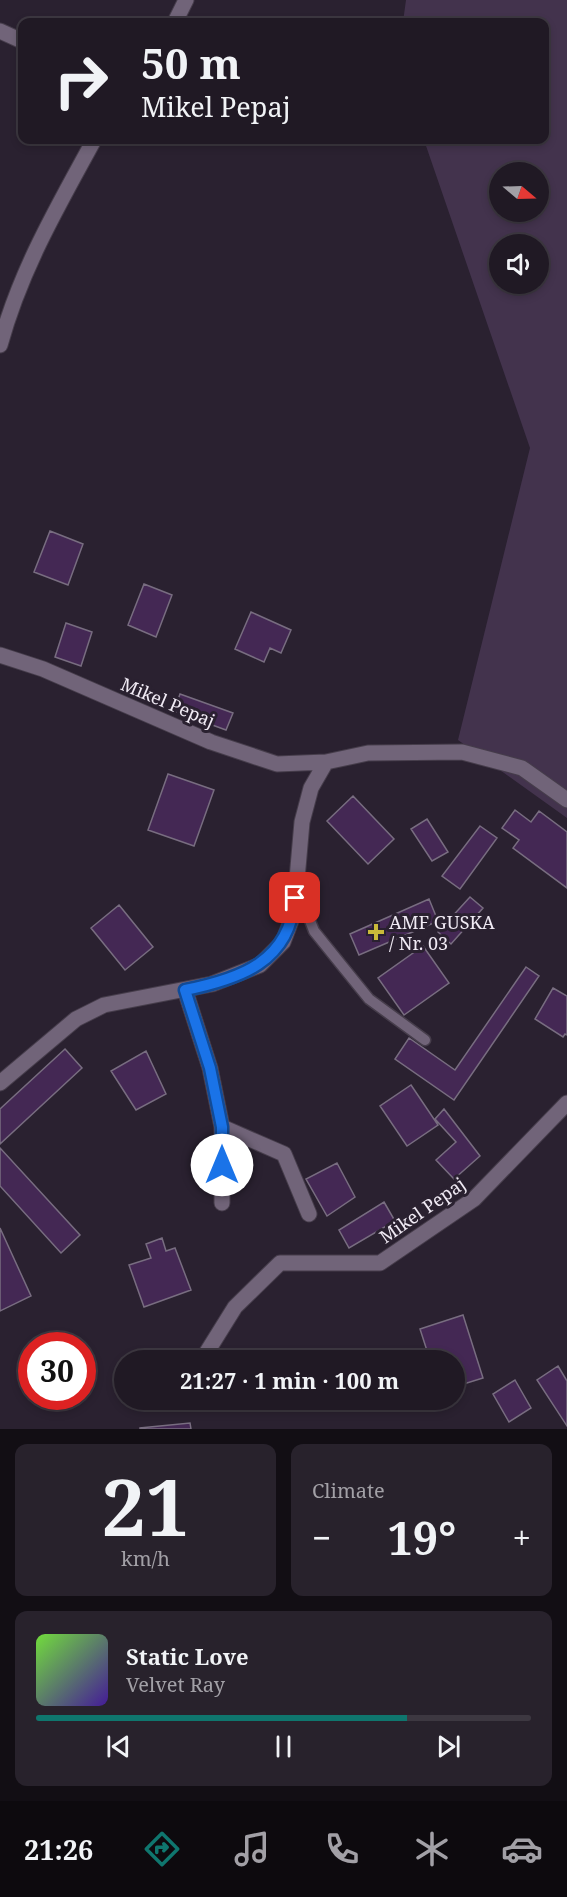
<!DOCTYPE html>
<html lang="en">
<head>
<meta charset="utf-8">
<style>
  :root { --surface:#201924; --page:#28222c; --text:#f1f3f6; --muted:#a2a0a6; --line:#3d3841; --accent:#0f766e }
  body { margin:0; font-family:"Noto Serif",serif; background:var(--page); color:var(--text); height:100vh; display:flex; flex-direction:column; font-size:22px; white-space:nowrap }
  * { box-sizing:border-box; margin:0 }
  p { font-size:20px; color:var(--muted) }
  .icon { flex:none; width:33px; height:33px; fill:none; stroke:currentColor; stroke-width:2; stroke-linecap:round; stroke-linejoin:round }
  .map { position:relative; height:1429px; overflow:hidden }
  .side { display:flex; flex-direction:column; gap:15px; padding:15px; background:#120e14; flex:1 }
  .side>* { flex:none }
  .hud { position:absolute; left:18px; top:18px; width:531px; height:126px; border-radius:12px; box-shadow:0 3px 9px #0003,0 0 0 2px var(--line); background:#201924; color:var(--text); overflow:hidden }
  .needle { width:39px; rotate:109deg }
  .fabs { position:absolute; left:489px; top:162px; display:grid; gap:12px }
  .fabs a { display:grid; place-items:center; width:60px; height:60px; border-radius:50%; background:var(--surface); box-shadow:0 3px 9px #0003,0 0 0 2px var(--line); font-size:30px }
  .speed { position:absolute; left:18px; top:1332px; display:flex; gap:12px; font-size:30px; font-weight:700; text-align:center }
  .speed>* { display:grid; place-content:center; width:78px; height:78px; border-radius:50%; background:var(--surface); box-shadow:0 3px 9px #0003,0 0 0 2px var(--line); line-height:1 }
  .speed .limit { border:9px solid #d22; background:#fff; color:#111 }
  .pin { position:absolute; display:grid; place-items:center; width:51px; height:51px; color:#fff; margin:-26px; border-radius:12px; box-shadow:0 3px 9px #0006 }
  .me { position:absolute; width:66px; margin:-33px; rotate:0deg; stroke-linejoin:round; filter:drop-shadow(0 0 4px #0008) }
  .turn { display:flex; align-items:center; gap:21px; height:126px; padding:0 24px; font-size:27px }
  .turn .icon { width:78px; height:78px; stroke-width:2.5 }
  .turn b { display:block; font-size:42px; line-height:51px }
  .big { font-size:45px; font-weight:700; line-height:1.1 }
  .side .tile { flex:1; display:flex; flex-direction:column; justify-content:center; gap:9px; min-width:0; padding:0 21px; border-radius:12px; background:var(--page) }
  .side .dial { align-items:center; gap:0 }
  .dial b { font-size:78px; line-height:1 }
  .song { display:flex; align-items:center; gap:18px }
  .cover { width:72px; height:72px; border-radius:9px; background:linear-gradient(135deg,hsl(100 70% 55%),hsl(260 70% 35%)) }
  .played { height:6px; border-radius:3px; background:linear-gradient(90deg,var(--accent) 75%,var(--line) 75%) }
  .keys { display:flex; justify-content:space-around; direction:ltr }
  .heat { display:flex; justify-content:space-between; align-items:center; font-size:33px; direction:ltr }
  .side .tiles { flex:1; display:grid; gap:15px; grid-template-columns:1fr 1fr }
  .tile:last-child { grid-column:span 2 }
  .trip { position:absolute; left:114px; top:1350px; width:351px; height:60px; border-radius:30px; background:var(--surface); box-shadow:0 3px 9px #0003,0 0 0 2px var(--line); font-weight:700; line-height:60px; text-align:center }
  .tabs { display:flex; height:96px; justify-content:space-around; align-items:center; background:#0d0a0e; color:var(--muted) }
  .tabs .icon { width:42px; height:42px }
  .tabs .active { color:var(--accent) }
  .tabs b { font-size:27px; color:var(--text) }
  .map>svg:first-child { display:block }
</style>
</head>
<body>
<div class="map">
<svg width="567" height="1429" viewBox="0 0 567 1429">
  <rect width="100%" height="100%" fill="#2a2130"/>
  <path fill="#43334d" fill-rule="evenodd" d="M 406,0 L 567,0 L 567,818 L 458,740 L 530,448 L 424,140 L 544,140 L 544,22 L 403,22 ZM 500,172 L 538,172 L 538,212 L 500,212 ZM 500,244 L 538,244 L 538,284 L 500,284 Z"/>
  <path fill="#442854" stroke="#786d80" stroke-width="1.5" d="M 50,531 L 83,544 L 68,585 L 34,572 Z
    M 144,584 L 172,595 L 156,637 L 128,625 Z
    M 251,612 L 291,630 L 281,653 L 270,648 L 264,662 L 235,649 Z
    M 66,623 L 92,632 L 81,666 L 55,657 Z
    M 180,694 L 233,713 L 226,730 L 174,711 Z
    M 168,774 L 214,790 L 194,846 L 148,830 Z
    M 353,796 L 394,839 L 368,864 L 327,821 Z
    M 515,810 L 531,822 L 539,811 L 567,832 L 567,888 L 513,848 L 519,840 L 502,828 Z
    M 427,819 L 448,852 L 432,861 L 411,829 Z
    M 480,826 L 497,838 L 460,889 L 442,876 Z
    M 470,897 L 483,908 L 451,944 L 438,932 Z
    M 429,899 L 438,921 L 359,955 L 350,934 Z
    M 119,905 L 153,947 L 125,970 L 91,928 Z
    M 423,946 L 449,983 L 404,1015 L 378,978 Z
    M 526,967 L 539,976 L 454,1100 L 395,1059 L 409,1038 L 455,1070 Z
    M 553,988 L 567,996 L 567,1035 L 565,1034 L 563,1037 L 535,1019 Z
    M 65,1049 L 82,1068 L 0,1144 L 0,1109 Z
    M 146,1051 L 166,1094 L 136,1110 L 111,1071 Z
    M 411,1085 L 438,1125 L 407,1146 L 380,1106 Z
    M 444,1109 L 480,1156 L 454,1179 L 436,1160 L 456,1142 L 435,1119 Z
    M 0,1148 L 80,1235 L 61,1253 L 0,1186 Z
    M 337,1163 L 355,1197 L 327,1216 L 306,1179 Z
    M 384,1202 L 395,1221 L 349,1248 L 339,1230 Z
    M 0,1228 L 31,1296 L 0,1311 Z
    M 162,1238 L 166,1251 L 175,1248 L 191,1290 L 144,1307 L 129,1265 L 151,1258 L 146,1244 Z
    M 463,1315 L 483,1378 L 454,1387 L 454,1360 L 430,1360 L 420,1329 Z
    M 558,1366 L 567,1381 L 567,1426 L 537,1380 Z
    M 515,1380 L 531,1408 L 509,1422 L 493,1394 Z
    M 190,1423 L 191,1429 L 140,1429 L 140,1428 Z"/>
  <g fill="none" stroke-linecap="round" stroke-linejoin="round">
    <defs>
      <path id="lane" d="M 297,887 L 314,931 L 339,962 L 369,999 L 425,1040"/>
      <path id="street" d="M 175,22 L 186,0
        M 0,31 L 22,41
        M 0,345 C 21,269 57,208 94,140
        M 0,655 L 43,669 L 211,742 L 277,764 L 326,762 L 368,753 L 462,752 L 522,768 L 567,800
        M 185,990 L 210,1068 L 222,1127 L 222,1203
        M 0,1083 L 76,1019 L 104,1005 L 212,984 L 260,965 L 283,942 L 294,913 L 302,822 L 311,788 L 326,762
        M 222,1127 L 284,1154 L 309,1214
        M 202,1360 L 235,1307 L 280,1263 L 380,1263 L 474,1199 L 567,1103"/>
    </defs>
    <use href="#lane" stroke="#463d4b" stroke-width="13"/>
    <use href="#street" stroke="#463d4b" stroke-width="17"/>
    <use href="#lane" stroke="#716479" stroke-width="10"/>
    <use href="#street" stroke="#716479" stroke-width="15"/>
  </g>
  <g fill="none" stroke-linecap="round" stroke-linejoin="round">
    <defs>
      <path id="route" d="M 222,1165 L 222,1127 L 210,1068 L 185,990 C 240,979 290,962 295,898"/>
    </defs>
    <use href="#route" stroke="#114b97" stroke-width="15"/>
    <use href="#route" stroke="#1a73e8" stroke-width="10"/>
  </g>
  <path fill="#caba3a" stroke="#2a2130" stroke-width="2" d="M373 923h6v6h6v6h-6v6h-6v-6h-6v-6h6z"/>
  <g text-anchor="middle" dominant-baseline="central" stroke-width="6" stroke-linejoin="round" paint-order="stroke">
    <g font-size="18" fill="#f0eaf4" stroke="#2a2130">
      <text transform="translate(168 702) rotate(23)">Mikel Pepaj</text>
      <text transform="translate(422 1210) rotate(-35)">Mikel Pepaj</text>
    </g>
    <g font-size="18" fill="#f0eaf4" stroke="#2a2130" text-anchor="start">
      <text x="389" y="922">AMF GUSKA<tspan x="389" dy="21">/ Nr. 03</tspan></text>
    </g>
  </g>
</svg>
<div class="fabs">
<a><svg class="needle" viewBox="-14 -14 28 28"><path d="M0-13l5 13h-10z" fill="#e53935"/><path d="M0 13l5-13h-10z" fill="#a2a0a6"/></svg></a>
<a><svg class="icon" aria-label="sound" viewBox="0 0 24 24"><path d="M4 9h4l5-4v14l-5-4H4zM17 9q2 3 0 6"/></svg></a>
</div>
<div class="speed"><div class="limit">30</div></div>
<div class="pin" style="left:295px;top:898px;background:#d93025"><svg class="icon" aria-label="arrive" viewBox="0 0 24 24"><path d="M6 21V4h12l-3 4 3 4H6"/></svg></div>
<svg class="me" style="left:222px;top:1165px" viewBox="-20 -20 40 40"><circle r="19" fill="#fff"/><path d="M0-13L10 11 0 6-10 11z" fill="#1a73e8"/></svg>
<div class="trip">21:27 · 1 min · 100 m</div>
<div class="hud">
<div class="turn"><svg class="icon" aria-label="right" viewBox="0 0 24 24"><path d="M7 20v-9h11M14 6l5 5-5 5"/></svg><div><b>50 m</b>Mikel Pepaj</div></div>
</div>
</div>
<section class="side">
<div class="tiles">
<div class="tile dial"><b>21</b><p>km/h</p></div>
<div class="tile"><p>Climate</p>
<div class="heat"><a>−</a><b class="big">19°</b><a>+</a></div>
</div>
<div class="tile">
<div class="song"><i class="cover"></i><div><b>Static Love</b><p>Velvet Ray</p></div></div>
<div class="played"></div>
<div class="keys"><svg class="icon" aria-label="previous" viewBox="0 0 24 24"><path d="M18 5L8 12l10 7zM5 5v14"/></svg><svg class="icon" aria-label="pause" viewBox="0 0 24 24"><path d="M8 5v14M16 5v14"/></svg><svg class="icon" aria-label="next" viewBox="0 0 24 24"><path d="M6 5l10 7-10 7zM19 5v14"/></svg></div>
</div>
</div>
</section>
<nav class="tabs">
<b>21:26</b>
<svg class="icon active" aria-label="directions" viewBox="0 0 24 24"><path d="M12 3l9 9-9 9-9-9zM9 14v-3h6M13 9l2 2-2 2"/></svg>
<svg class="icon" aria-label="music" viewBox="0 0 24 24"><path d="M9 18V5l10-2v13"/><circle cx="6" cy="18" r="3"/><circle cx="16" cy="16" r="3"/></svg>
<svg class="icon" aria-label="phone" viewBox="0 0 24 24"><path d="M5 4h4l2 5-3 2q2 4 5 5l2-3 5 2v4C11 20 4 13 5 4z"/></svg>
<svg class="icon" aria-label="climate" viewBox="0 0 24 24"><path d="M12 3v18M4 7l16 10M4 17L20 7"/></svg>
<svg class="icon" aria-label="car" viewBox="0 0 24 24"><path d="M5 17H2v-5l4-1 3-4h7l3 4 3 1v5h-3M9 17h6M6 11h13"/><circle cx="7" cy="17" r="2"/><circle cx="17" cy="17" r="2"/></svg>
</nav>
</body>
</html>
